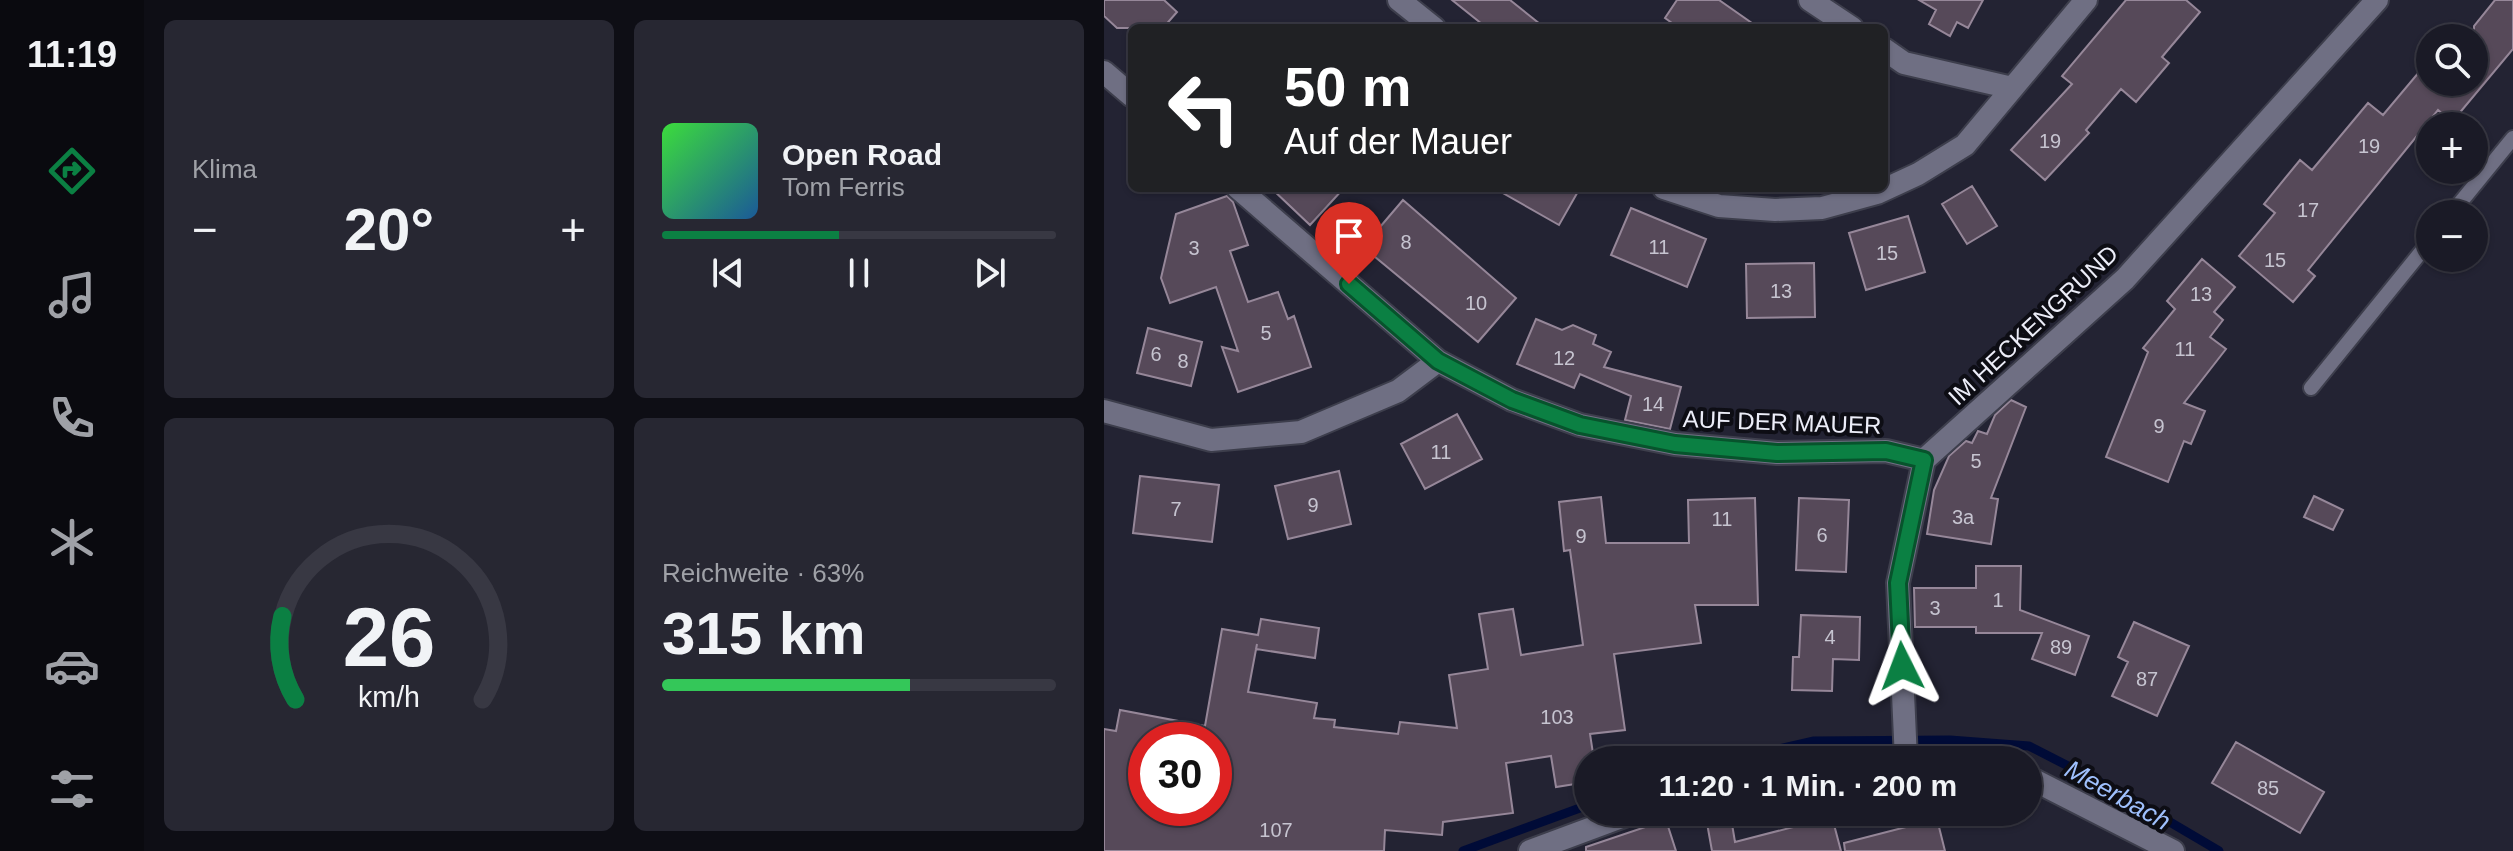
<!DOCTYPE html>
<html lang="de">
<head>
<meta charset="utf-8">
<style>
  :root { --surface:#1a1a26; --page:#272732; --text:#f1f3f6; --muted:#9fa1a7; --line:#383843; --accent:#0b8043 }
  body { margin:0; font-family:Arial,sans-serif; background:var(--page); color:var(--text); height:100vh; display:flex; flex-direction:column; font-size:30px; white-space:nowrap }
  * { box-sizing:border-box; margin:0 }
  p { font-size:26px; color:var(--muted) }
  .icon { flex:none; width:44px; height:44px; fill:none; stroke:currentColor; stroke-width:2; stroke-linecap:round; stroke-linejoin:round }
  .map { position:relative; flex:1; overflow:hidden }
  .drawer { display:flex; flex-direction:column; gap:20px; padding:20px; background:#0e0e15; width:960px }
  .drawer>* { flex:none }
  .guide { position:absolute; left:24px; top:24px; width:760px; height:168px; border-radius:12px; box-shadow:0 2px 6px #0004,0 0 0 2px var(--line); background:#202124; color:#fff; overflow:hidden }
  .fabs { position:absolute; left:1312px; top:24px; display:grid; gap:16px }
  .fabs a { display:grid; place-items:center; width:72px; height:72px; border-radius:50%; background:var(--surface); box-shadow:0 2px 6px #0004,0 0 0 2px var(--line); font-size:40px }
  .speed { position:absolute; left:24px; top:722px; display:flex; gap:16px; font-size:40px; font-weight:700; text-align:center }
  .speed>* { display:grid; place-content:center; width:104px; height:104px; border-radius:50%; background:var(--surface); box-shadow:0 2px 6px #0004,0 0 0 2px var(--line); line-height:1 }
  .speed .limit { border:12px solid #d22; background:#fff; color:#111 }
  .pin { position:absolute; display:grid; place-items:center; width:68px; height:68px; color:#fff; margin:-82px -34px; border-radius:50% 50% 50% 0; rotate:-45deg; box-shadow:0 0 8px #0007 }
  .pin .icon { rotate:45deg }
  .me { position:absolute; width:88px; margin:-44px; rotate:357deg; stroke-linejoin:round; filter:drop-shadow(0 0 6px #0008) }
  .turn { display:flex; align-items:center; gap:28px; height:168px; padding:0 24px; font-size:36px }
  .turn .icon { width:104px; height:104px; stroke-width:2.5 }
  .turn b { display:block; font-size:56px; line-height:68px }
  .big { font-size:60px; font-weight:700; line-height:1.1 }
  .drawer .card { flex:1; display:flex; flex-direction:column; justify-content:center; gap:12px; min-width:0; padding:0 28px; border-radius:12px; background:var(--page) }
  .drawer .dial { align-items:center; gap:0 }
  .dial svg { height:208px; overflow:visible; fill:none; stroke:var(--line); stroke-width:7; stroke-linecap:round; text-anchor:middle }
  .dial text { fill:var(--text); stroke:none }
  .song { display:flex; align-items:center; gap:24px }
  .cover { width:96px; height:96px; border-radius:12px; background:linear-gradient(135deg,hsl(120 70% 55%),hsl(210 70% 35%)) }
  .played { height:8px; border-radius:4px; background:linear-gradient(90deg,var(--accent) 45%,var(--line) 45%) }
  .keys { display:flex; justify-content:space-around; direction:ltr }
  .heat { display:flex; justify-content:space-between; align-items:center; font-size:44px; direction:ltr }
  .charge { height:12px; border-radius:6px; background:linear-gradient(90deg,#34c759 63%,var(--line) 0) }
  .drawer .tiles { flex:1; display:grid; gap:20px; grid-template-columns:repeat(2,1fr) }
  .trip { position:absolute; left:470px; top:746px; width:468px; height:80px; border-radius:40px; background:var(--surface); box-shadow:0 2px 6px #0004,0 0 0 2px var(--line); font-weight:700; line-height:80px; text-align:center }
  main { display:flex; flex:1; min-height:0 }
  .tab-bar { display:flex; flex-direction:column; width:144px; justify-content:space-around; align-items:center; background:#0a0a0f; color:var(--muted) }
  .tab-bar .icon { width:56px; height:56px }
  .tab-bar .current { color:var(--accent) }
  .tab-bar b { font-size:36px; color:var(--text) }
  .map>svg:first-child { display:block }
</style>
</head>
<body>
<main>
<nav class="tab-bar">
<b>11:19</b>
<svg class="icon current" aria-label="directions" viewBox="0 0 24 24"><path d="M12 3l9 9-9 9-9-9zM9 14v-3h6M13 9l2 2-2 2"/></svg>
<svg class="icon" aria-label="music" viewBox="0 0 24 24"><path d="M9 18V5l10-2v13"/><circle cx="6" cy="18" r="3"/><circle cx="16" cy="16" r="3"/></svg>
<svg class="icon" aria-label="phone" viewBox="0 0 24 24"><path d="M5 4h4l2 5-3 2q2 4 5 5l2-3 5 2v4C11 20 4 13 5 4z"/></svg>
<svg class="icon" aria-label="climate" viewBox="0 0 24 24"><path d="M12 3v18M4 7l16 10M4 17L20 7"/></svg>
<svg class="icon" aria-label="car" viewBox="0 0 24 24"><path d="M5 17H2v-5l4-1 3-4h7l3 4 3 1v5h-3M9 17h6M6 11h13"/><circle cx="7" cy="17" r="2"/><circle cx="17" cy="17" r="2"/></svg>
<svg class="icon" aria-label="filters" viewBox="0 0 24 24"><path d="M4 7h16M4 17h16"/><circle cx="9" cy="7" r="2"/><circle cx="15" cy="17" r="2"/></svg>
</nav>
<section class="drawer">
<div class="tiles">
<div class="card"><p>Klima</p>
<div class="heat"><a>−</a><b class="big">20°</b><a>+</a></div>
</div>
<div class="card">
<div class="song"><i class="cover"></i><div><b>Open Road</b><p>Tom Ferris</p></div></div>
<div class="played"></div>
<div class="keys"><svg class="icon" aria-label="previous" viewBox="0 0 24 24"><path d="M18 5L8 12l10 7zM5 5v14"/></svg><svg class="icon" aria-label="pause" viewBox="0 0 24 24"><path d="M8 5v14M16 5v14"/></svg><svg class="icon" aria-label="next" viewBox="0 0 24 24"><path d="M6 5l10 7-10 7zM19 5v14"/></svg></div>
</div>
<div class="card dial"><svg viewBox="0 0 100 80">
<path d="M14 69A42 42 0 1 1 86 69"/>
<path d="M14 69A42 42 0 0 1 9 37" stroke="#0b8043"/>
<text x="50" y="56" font-size="32" font-weight="700">26</text>
<text x="50" y="72" font-size="11">km/h</text>
</svg></div>
<div class="card"><p>Reichweite · 63%</p><b class="big">315 km</b><div class="charge"></div></div>
</div>
</section>
<div class="map">
<svg width="1409" height="851" viewBox="0 0 1409 851">
  <rect width="100%" height="100%" fill="#232333"/>
  <g fill="none" stroke-linecap="round" stroke-linejoin="round">
    <path stroke="#000b37" stroke-width="9" d="M 625,760 L 710,741 L 846,740 L 925,746 L 1015,792 L 1115,851
      M 359,851 L 484,805"/>
  </g>
  <path fill="#564959" stroke="#968799" stroke-width="2" fill-rule="evenodd" d="M 0,0 L 60,0 L 73,12 L 59,28 L 13,28 L 0,16 Z
    M 348,0 L 406,0 L 441,28 L 383,28 Z
    M 573,0 L 615,0 L 655,28 L 575,28 L 561,18 Z
    M 815,0 L 879,0 L 864,28 L 853,22 L 846,36 L 825,24 L 832,10 Z
    M 1022,0 L 1082,0 L 1096,12 L 1058,57 L 1065,63 L 1032,102 L 1017,89 L 982,130 L 985,133 L 941,180 L 907,150 L 968,84 L 958,76 Z
    M 1391,0 L 1409,0 L 1409,49 L 1348,122 L 1334,110 L 1204,270 L 1211,276 L 1189,302 L 1135,256 L 1171,213 L 1160,204 L 1196,160 L 1208,170 L 1264,103 L 1279,115 L 1326,59 L 1326,82 L 1370,82 L 1370,26 Z
    M 868,186 L 893,226 L 863,244 L 838,204 Z
    M 167,188 L 240,188 L 206,225 Z
    M 390,188 L 476,188 L 455,225 Z
    M 123,196 L 129,202 L 144,245 L 126,251 L 144,302 L 174,292 L 184,319 L 190,316 L 207,367 L 134,392 L 118,347 L 134,351 L 112,287 L 66,303 L 57,278 L 72,214 Z
    M 299,200 L 412,298 L 374,342 L 259,247 Z
    M 527,208 L 602,239 L 583,287 L 507,255 Z
    M 804,216 L 821,272 L 762,290 L 745,233 Z
    M 1098,259 L 1131,287 L 1110,312 L 1119,320 L 1106,337 L 1122,349 L 1080,403 L 1101,411 L 1087,444 L 1080,441 L 1064,482 L 1002,457 L 1044,352 L 1039,348 L 1071,309 L 1063,301 Z
    M 710,263 L 711,317 L 643,318 L 642,264 Z
    M 432,319 L 458,330 L 469,325 L 492,335 L 489,344 L 507,352 L 500,367 L 577,387 L 566,429 L 521,420 L 527,396 L 476,374 L 470,388 L 413,364 Z
    M 44,328 L 98,342 L 87,386 L 33,373 Z
    M 907,400 L 922,407 L 887,498 L 894,499 L 887,544 L 823,534 L 830,490 L 845,456 L 862,441 L 868,443 L 874,431 L 883,434 L 891,415 Z
    M 353,414 L 378,459 L 321,489 L 297,444 Z
    M 235,471 L 247,524 L 184,539 L 171,486 Z
    M 36,476 L 115,485 L 108,542 L 29,533 Z
    M 1210,496 L 1239,510 L 1229,530 L 1200,517 Z
    M 497,497 L 502,543 L 585,543 L 584,500 L 651,498 L 654,605 L 591,605 L 597,643 L 510,654 L 521,730 L 486,734 L 490,760 L 484,760 L 484,782 L 452,787 L 447,756 L 402,763 L 409,813 L 339,822 L 338,835 L 281,830 L 280,851 L 0,851 L 0,729 L 12,731 L 16,710 L 101,726 L 118,629 L 154,635 L 157,619 L 215,628 L 211,658 L 152,649 L 153,644 L 144,692 L 213,703 L 210,718 L 231,720 L 230,727 L 294,734 L 296,722 L 353,728 L 345,675 L 384,669 L 375,614 L 409,609 L 417,655 L 479,645 L 466,550 L 460,551 L 455,502 ZM 42,740 L 110,740 L 110,808 L 42,808 Z
    M 695,498 L 745,500 L 742,572 L 692,570 Z
    M 872,566 L 917,566 L 916,610 L 985,636 L 971,675 L 928,659 L 938,633 L 872,633 L 872,627 L 811,627 L 810,588 L 872,588 Z
    M 697,615 L 756,617 L 755,660 L 729,659 L 728,691 L 688,690 L 689,657 L 695,657 Z
    M 1030,622 L 1085,646 L 1053,716 L 1008,696 L 1024,662 L 1014,657 Z
    M 1132,742 L 1220,792 L 1196,833 L 1108,783 Z
    M 601,812 L 626,812 L 631,842 L 728,817 L 737,851 L 608,851 Z
    M 833,819 L 841,851 L 741,851 L 740,843 Z
    M 562,820 L 572,851 L 482,851 L 482,847 Z"/>
  <g fill="none" stroke-linecap="round" stroke-linejoin="round">
    <defs>
      <path id="service" d="M 1347,214 L 1409,138
        M 1207,388 L 1326,241"/>
      <path id="minor" d="M 295,0 L 330,28
        M 706,0 L 748,28
        M 780,49 L 800,63 L 908,88
        M 0,72 L 28,96
        M 134,188 L 334,361 L 408,400 L 476,425 L 571,444 L 673,453 L 782,451 L 820,460
        M 560,188 L 615,206 L 671,210 L 718,208 L 773,193 L 814,174 L 861,145 L 982,0
        M 0,411 L 107,440 L 197,432 L 294,391 L 334,361
        M 802,760 L 794,583 L 820,460 L 1021,279 L 1273,0"/>
      <path id="tertiary" d="M 924,777 L 1069,851
        M 426,851 L 531,812"/>
    </defs>
    <use href="#service" stroke="#3d3e4c" stroke-width="18"/>
    <use href="#minor" stroke="#3d3e4c" stroke-width="26"/>
    <use href="#tertiary" stroke="#3d3e4c" stroke-width="26"/>
    <use href="#service" stroke="#6f6f83" stroke-width="14"/>
    <use href="#minor" stroke="#6f6f83" stroke-width="22"/>
    <use href="#tertiary" stroke="#6f6f83" stroke-width="22"/>
  </g>
  <g fill="none" stroke-linecap="round" stroke-linejoin="round">
    <defs>
      <path id="route" d="M 245,284 L 334,361 L 408,400 L 476,425 L 571,444 L 673,453 L 782,451 L 820,460 L 794,583 L 798,666"/>
    </defs>
    <use href="#route" stroke="#07532c" stroke-width="20"/>
    <use href="#route" stroke="#0b8043" stroke-width="14"/>
  </g>
  <g text-anchor="middle" dominant-baseline="central" stroke-width="8" stroke-linejoin="round" paint-order="stroke">
    <g font-size="20" fill="#c6c4d0">
      <text x="946" y="141">19</text>
      <text x="1265" y="146">19</text>
      <text x="1204" y="210">17</text>
      <text x="302" y="242">8</text>
      <text x="555" y="247">11</text>
      <text x="90" y="248">3</text>
      <text x="783" y="253">15</text>
      <text x="1171" y="260">15</text>
      <text x="677" y="291">13</text>
      <text x="1097" y="294">13</text>
      <text x="372" y="303">10</text>
      <text x="162" y="333">5</text>
      <text x="1081" y="349">11</text>
      <text x="52" y="354">6</text>
      <text x="460" y="358">12</text>
      <text x="79" y="361">8</text>
      <text x="549" y="404">14</text>
      <text x="1055" y="426">9</text>
      <text x="337" y="452">11</text>
      <text x="872" y="461">5</text>
      <text x="209" y="505">9</text>
      <text x="72" y="509">7</text>
      <text x="859" y="517">3a</text>
      <text x="618" y="519">11</text>
      <text x="718" y="535">6</text>
      <text x="477" y="536">9</text>
      <text x="894" y="600">1</text>
      <text x="831" y="608">3</text>
      <text x="726" y="637">4</text>
      <text x="957" y="647">89</text>
      <text x="1043" y="679">87</text>
      <text x="453" y="717">103</text>
      <text x="1164" y="788">85</text>
      <text x="172" y="830">107</text>
    </g>
    <g font-size="24" fill="#ecedf8" stroke="#0d0d14">
      <text transform="translate(929 325) rotate(-43)">IM HECKENGRUND</text>
      <text transform="translate(678 422) rotate(2)">AUF DER MAUER</text>
    </g>
    <g font-size="26" font-style="italic" fill="#9fc0fd" stroke="#0d0d14">
      <text transform="translate(1014 795) rotate(29)">Meerbach</text>
    </g>
  </g>
</svg>
<div class="fabs">
<a><svg class="icon" aria-label="search" viewBox="0 0 24 24"><circle cx="10" cy="10" r="6"/><path d="M15 15l6 6"/></svg></a>
<a>+</a>
<a>−</a>
</div>
<div class="speed"><div class="limit">30</div></div>
<div class="pin" style="left:245px;top:284px;background:#d93025"><svg class="icon" aria-label="arrive" viewBox="0 0 24 24"><path d="M6 21V4h12l-3 4 3 4H6"/></svg></div>
<svg class="me" style="left:798px;top:666px" viewBox="-20 -20 40 40"><path d="M0-17L14 15 0 8-14 15z" fill="#0b8043" stroke="#fff" stroke-width="4"/></svg>
<div class="trip">11:20 · 1 Min. · 200 m</div>
<div class="guide">
<div class="turn"><svg class="icon" aria-label="left" viewBox="0 0 24 24"><path d="M17 20v-9H6M10 6l-5 5 5 5"/></svg><div><b>50 m</b>Auf der Mauer</div></div>
</div>
</div>
</main>
</body>
</html>
